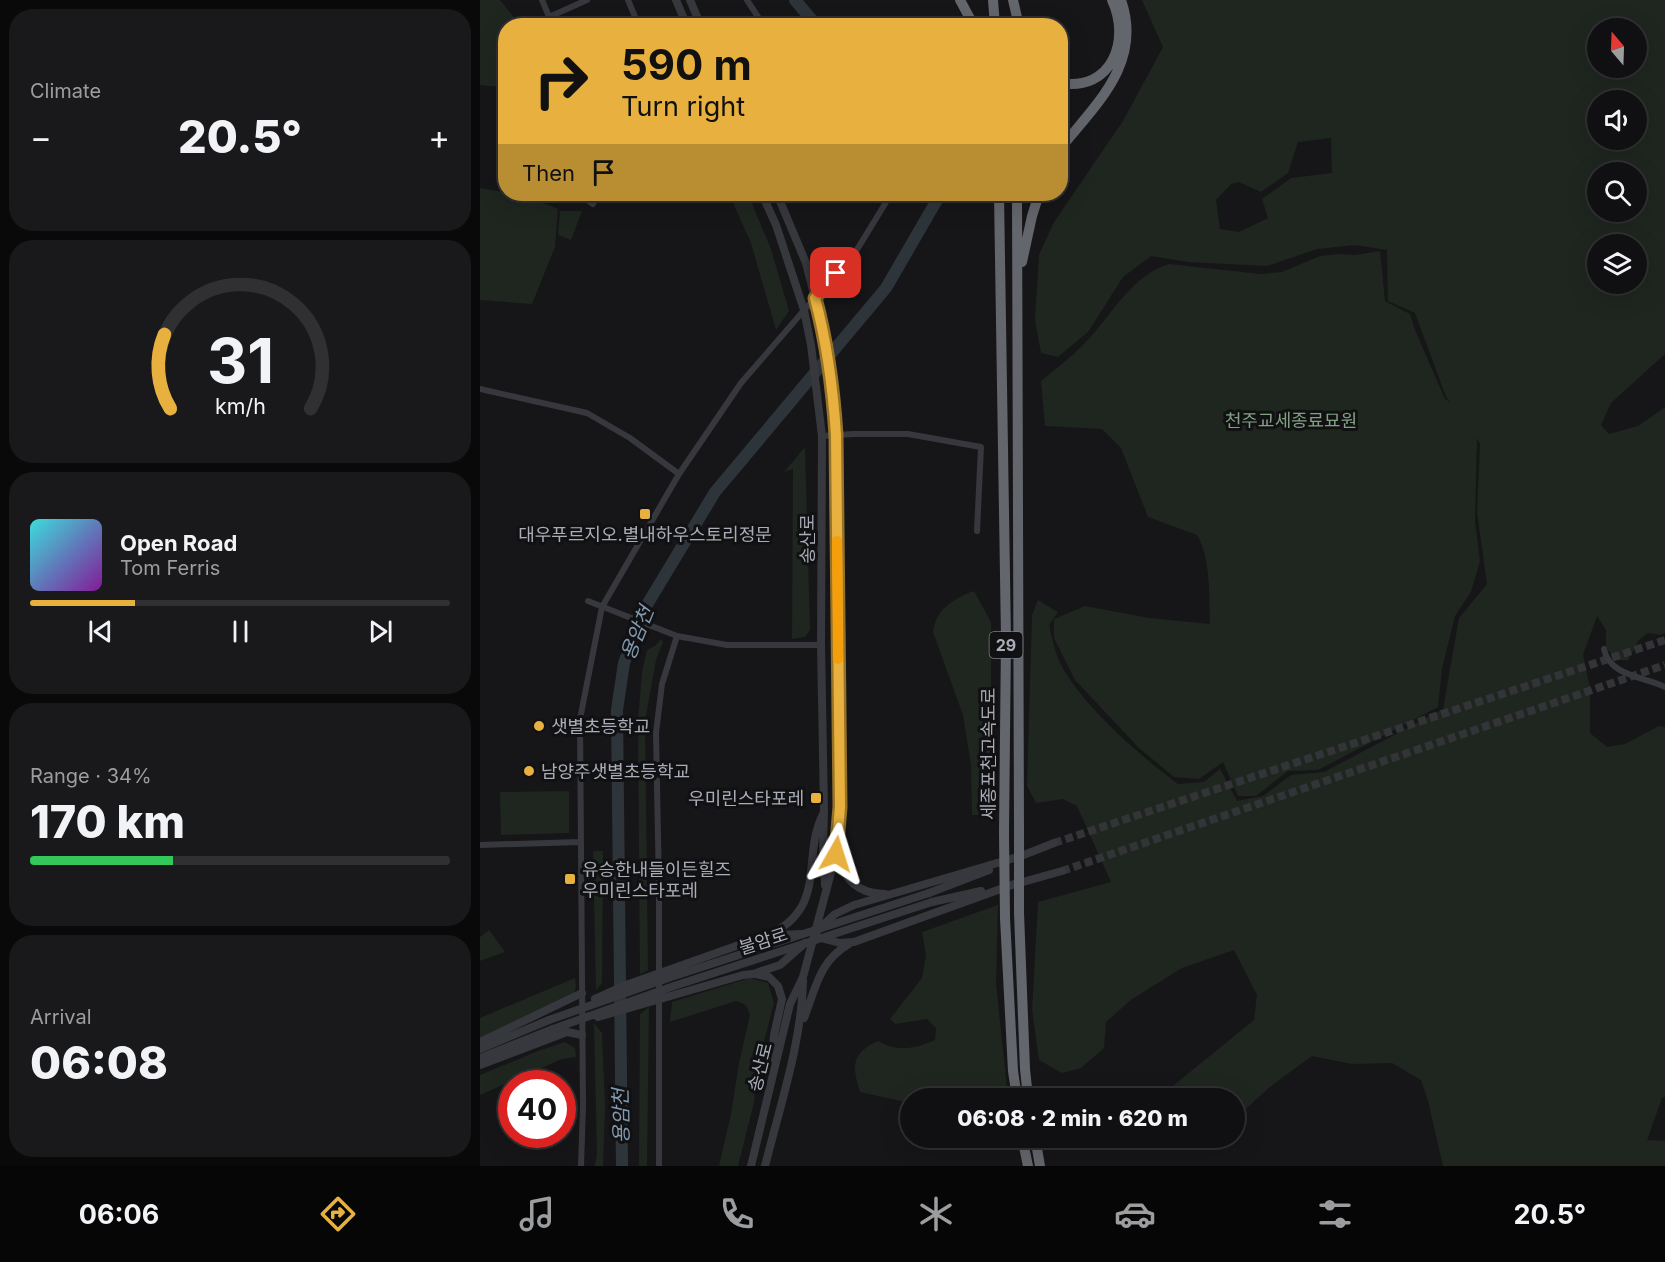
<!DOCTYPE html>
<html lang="en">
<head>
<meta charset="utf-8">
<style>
  :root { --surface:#101012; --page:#19191b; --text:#f1f3f6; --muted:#9c9d9f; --line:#303032; --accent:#e8b13f }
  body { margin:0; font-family:Inter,"Noto Sans KR",sans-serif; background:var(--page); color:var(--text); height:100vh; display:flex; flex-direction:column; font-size:22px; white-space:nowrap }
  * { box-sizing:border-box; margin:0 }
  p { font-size:20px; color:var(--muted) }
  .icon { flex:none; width:33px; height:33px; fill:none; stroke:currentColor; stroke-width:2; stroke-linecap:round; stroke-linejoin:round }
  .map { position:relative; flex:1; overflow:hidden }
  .sheet { display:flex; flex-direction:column; gap:9px; padding:9px; background:#09090a; width:480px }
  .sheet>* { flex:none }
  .guide { position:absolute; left:18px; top:18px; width:570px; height:183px; border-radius:24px; box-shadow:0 6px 24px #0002,0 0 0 2px var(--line); background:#e8b13f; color:#111; overflow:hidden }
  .needle { width:39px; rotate:341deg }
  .tools { position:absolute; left:1107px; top:18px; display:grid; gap:12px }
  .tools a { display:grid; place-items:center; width:60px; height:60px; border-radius:50%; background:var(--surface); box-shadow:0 6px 24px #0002,0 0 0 2px var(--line); font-size:30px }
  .speed { position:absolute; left:18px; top:1070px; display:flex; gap:12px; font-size:30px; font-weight:700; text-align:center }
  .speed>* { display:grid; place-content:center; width:78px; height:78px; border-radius:50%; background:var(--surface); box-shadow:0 6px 24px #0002,0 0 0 2px var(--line); line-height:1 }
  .speed .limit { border:9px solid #d22; background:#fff; color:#111 }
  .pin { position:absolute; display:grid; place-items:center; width:51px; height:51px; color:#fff; margin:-26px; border-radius:12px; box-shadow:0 3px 9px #0006 }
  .me { position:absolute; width:66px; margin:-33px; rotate:6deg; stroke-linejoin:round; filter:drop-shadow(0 0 4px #0008) }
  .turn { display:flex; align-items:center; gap:21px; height:126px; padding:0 24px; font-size:27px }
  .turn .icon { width:78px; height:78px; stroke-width:2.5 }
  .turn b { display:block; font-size:42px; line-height:51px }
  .then { display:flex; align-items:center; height:57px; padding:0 24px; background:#0003; gap:12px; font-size:22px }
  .big { font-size:45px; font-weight:800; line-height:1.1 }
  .sheet .widget { flex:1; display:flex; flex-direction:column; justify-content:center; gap:9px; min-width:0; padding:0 21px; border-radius:24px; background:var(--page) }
  .sheet .dial { align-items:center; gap:0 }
  .dial svg { height:156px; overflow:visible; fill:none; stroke:var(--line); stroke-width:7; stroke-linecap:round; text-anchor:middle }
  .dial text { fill:var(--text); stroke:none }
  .song { display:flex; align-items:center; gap:18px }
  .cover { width:72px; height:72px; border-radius:9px; background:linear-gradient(135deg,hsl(180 70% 55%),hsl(290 70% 35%)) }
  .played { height:6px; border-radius:3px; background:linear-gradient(90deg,var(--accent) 25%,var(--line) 25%) }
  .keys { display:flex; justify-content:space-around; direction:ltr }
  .heat { display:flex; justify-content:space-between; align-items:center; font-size:33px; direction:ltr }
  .charge { height:9px; border-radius:4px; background:linear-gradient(90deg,#34c759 34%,var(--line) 0) }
  .trip { position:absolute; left:420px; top:1088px; width:345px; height:60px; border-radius:30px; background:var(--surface); box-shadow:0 6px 24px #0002,0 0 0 2px var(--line); font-weight:800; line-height:60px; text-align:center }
  .menu { display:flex; height:96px; justify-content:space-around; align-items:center; background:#060607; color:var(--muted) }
  .menu .icon { width:42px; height:42px }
  .menu .current { color:var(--accent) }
  .menu b { font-size:27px; color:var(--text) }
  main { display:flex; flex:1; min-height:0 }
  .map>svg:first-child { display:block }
</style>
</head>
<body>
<main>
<section class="sheet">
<div class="widget"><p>Climate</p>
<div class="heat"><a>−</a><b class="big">20.5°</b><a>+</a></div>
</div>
<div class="widget dial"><svg viewBox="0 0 100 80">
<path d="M14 69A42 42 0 1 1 86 69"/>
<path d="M14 69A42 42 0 0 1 11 31" stroke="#e8b13f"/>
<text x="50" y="56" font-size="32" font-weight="700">31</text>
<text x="50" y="72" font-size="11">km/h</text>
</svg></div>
<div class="widget">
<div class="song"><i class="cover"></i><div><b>Open Road</b><p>Tom Ferris</p></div></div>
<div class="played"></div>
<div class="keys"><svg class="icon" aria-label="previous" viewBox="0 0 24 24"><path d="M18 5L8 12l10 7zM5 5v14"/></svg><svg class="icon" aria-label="pause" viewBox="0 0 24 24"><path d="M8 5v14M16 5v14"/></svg><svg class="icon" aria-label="next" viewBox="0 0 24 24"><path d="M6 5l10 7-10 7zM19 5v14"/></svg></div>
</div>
<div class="widget"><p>Range · 34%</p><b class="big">170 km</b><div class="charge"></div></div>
<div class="widget"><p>Arrival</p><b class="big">06:08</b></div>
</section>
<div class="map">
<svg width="1185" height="1166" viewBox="0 0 1185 1166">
  <rect width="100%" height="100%" fill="#161618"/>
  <path fill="#1e261f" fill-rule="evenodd" d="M 0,0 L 20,0 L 40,25 L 26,26 L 25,85 L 21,87 L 0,85 Z
    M 662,0 L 1185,0 L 1185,354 L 1131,403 L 1121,425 L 1129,434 L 1158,426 L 1185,407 L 1185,633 L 1181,635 L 1168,633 L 1159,640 L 1148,660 L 1137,660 L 1126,648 L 1126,630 L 1117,616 L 1103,655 L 1110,687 L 1110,733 L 1127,747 L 1145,744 L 1179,726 L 1185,727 L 1185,1097 L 1182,1098 L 1167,1140 L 1185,1141 L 1185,1166 L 963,1166 L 948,1101 L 941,1080 L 912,1063 L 872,1064 L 832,1056 L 791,1086 L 766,1109 L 755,1114 L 754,1098 L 703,1098 L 694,1085 L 774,1020 L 777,995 L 754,950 L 702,968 L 652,999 L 626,1022 L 624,1048 L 601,1068 L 582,1073 L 559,1060 L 552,1010 L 558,902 L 631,882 L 597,806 L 583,799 L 556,803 L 547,786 L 552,615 L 558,600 L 578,612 L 569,625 C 572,638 575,653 581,665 C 605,708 659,755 698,784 L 724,782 L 740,769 L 757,801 L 783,796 L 811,775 L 844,772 L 963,709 L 979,618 L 1007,584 L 997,512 L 1000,444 L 997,438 L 995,521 L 1000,561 L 991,592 L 975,616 L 962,669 L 958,707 L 838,770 L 808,771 L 776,796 L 758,796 L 743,762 L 719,779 L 694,777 L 659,748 L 595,680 L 574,638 L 574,619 L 605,606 L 669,618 L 730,624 C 729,598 731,558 717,535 L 668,517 L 641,448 L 622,429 L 565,426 L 561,381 C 575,369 590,358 603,345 C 631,317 650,276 689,264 L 780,274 L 802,272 L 840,256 L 860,254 L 875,255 L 900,251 L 905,301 L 930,314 L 935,330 L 965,399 L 970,402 L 966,397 L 935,313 L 908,301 L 907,250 L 875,245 L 837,249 L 787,266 L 708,262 L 671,256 L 643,277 L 608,332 L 578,357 L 561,353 L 555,320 L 559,255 L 574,222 L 643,121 L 683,47 ZM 1118,28 L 1156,28 L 1156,68 L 1118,68 ZM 1118,100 L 1156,100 L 1156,140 L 1118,140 ZM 851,138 L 852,173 L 811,178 L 782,199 L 788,218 L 759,232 L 740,229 L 736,200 L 751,184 L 759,182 L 781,192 L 808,173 L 818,142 ZM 1118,172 L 1156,172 L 1156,212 L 1118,212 ZM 1118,244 L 1156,244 L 1156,284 L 1118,284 Z
    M 0,188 L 45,196 L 78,209 L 75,247 L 52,304 L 0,300 Z
    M 249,194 L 268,194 L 291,249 L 309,311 L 296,330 L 271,243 Z
    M 80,211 L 102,211 L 91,240 L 78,235 Z
    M 325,447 L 330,630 L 325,637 L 312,639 L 313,469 L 304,472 Z
    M 494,591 L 511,622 L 511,703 L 508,815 L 492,815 L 491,765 L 483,715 L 453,632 C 456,609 473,599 494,591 Z
    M 181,639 L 183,642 L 176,660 L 165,721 L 168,970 L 160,974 L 158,721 L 162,672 L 167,650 L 175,646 Z
    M 89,791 L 89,833 L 21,835 L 20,792 Z
    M 113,851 L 123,851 L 122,983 L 116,990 Z
    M 518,905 L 516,983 L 528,1098 L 430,1098 L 430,1103 L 380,1092 C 372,1067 371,1053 398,1041 C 417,1052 435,1049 455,1040 L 456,1028 L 447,1019 L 415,1024 L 410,1019 L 442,978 L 446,955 L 442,932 Z
    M 9,930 L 25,952 L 0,961 L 0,937 Z
    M 95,978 L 96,987 L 94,994 L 0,1038 L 0,1018 Z
    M 270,978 L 288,983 L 294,1003 L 276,1072 L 274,1102 L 258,1166 L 239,1166 L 251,1114 L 259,1063 L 270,1015 L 266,1005 L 256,1001 L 190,1022 L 192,1002 Z
    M 169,1007 L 167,1166 L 159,1166 L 160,1014 Z
    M 114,1023 L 122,1033 L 125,1106 L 123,1166 L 115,1166 L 117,1153 Z
    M 85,1042 L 95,1048 L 96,1057 L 82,1059 L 0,1095 L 0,1075 L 58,1051 Z"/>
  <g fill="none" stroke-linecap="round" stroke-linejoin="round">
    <path stroke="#2d353b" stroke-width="12" d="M 315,0 L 337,26
      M 142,1166 L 137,710 L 144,663 L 162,613 L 235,492 L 406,288 L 457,200 L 458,194"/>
    <path stroke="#333438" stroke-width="8" stroke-dasharray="8 4" stroke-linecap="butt" d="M 574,843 L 1185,640
      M 582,871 L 1185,665"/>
    <path stroke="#37383d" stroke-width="6" d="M 62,0 L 73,26
      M 148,0 L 159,26
      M 267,0 L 284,26
      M 69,17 L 107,0
      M 99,194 L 113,204 L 116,194
      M 0,389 L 107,413 L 150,438 L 199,474
      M 342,436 L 373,434 L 428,434 L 501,447 L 497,531
      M 108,601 L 197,636
      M 1124,649 C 1129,676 1165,677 1185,687
      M 0,845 L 100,842
      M 101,1166 L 103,1106 L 100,719 L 122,607 L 199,474 L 261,383 L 378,248 L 411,194
      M 179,1166 L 179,888 L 176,733 L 182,684 L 197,636 L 247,645 L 341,645"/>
    <path stroke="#37383d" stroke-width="8" d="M 196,0 L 207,26
      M 210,0 L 221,26
      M 282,194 L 296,225 L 324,310 L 331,345 L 342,436 L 341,645 L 344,810 L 343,854 L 345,885
      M 360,844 C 362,851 361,860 363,868 C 369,887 388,894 405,894
      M 536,858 L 574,843
      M 536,884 L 582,871
      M 449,893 L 509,870
      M 452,902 L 501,891
      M 338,930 L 355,914 L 374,905 L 541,856
      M 291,934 C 348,905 321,858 343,814
      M 337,937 L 360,943 L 374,942 L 537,883
      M 273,940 L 300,935 L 322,934
      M 273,974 L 300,965 L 325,943
      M 275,974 L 289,977 L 298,986 L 302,999 L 294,1035 L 291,1068
      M 324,1018 C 336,988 339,961 369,944
      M 0,1042 L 102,993
      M 0,1049 L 69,1020
      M 0,1058 L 73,1029
      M 0,1065 L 87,1032 L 102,1035
      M 271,1166 L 310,1004 L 323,977 L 356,854 L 360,807 L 354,399 L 345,338 L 326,263 L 297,194
      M 285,1166 C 300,1106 322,1041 323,980"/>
    <path stroke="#64666d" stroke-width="10" d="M 480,0 L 494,26
      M 513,0 L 515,26
      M 533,0 L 539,26
      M 580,83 C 632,92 651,40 632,0
      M 580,149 C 616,104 663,63 641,0
      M 519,194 L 526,639 L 524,833
      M 537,194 L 539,831
      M 542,262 L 552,216 L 559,194
      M 539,913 L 545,1069 L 548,1098
      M 525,918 L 533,1071 L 537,1098
      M 542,1137 L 548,1166
      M 555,1137 L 560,1166"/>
    <path stroke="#37383d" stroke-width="8" d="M 115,999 L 146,985 L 273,940
      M 118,1017 L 263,975 L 273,974
      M 69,1020 L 191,977 L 449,893
      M 73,1029 L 194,986 L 452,902"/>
    <path stroke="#64666d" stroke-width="10" d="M 524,833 L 525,918
      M 539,913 L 539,831"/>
  </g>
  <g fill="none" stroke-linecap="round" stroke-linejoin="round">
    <defs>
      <path id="route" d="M 356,854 L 360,807 L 356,435 C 353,388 347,343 335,298 L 356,273"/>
    </defs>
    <use href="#route" stroke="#977329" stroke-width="15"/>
    <use href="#route" stroke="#e8b13f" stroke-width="10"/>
    <path stroke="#f59e0b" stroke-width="10" d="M 357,541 L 358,659"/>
  </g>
  <g fill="#e8b13f" stroke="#111113" stroke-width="2">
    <rect x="159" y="508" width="12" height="12" rx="3"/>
    <circle cx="59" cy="726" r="6"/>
    <circle cx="49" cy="771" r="6"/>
    <rect x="330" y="792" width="12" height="12" rx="3"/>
    <rect x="84" y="873" width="12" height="12" rx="3"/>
  </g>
  <g text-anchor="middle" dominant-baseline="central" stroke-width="6" stroke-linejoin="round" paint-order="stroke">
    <rect fill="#111113" stroke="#7b7e86" stroke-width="1.5" x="509.5" y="632" width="33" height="26" rx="4.5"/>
    <g font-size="16" font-weight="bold" fill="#a9adb7">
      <text x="526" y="645">29</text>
    </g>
    <g font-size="18" fill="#81a183" stroke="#111113">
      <text x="811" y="420">천주교세종료묘원</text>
    </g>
    <g font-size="18" fill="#a9adb7" stroke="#111113" text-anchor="start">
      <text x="165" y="534" text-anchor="middle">대우푸르지오.별내하우스토리정문</text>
      <text x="71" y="726">샛별초등학교</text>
      <text x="61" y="771">남양주샛별초등학교</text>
      <text x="324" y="798" text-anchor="end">우미린스타포레</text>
      <text x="102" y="869">유승한내들이든힐즈<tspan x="102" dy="21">우미린스타포레</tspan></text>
    </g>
    <g font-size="18" fill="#a9adb7" stroke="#111113">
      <text transform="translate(327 539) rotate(-90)">송산로</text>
      <text transform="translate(508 754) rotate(-90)">세종포천고속도로</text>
      <text transform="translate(283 941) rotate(-18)">불암로</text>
      <text transform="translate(280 1067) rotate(-76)">송산로</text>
    </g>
    <g font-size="20" font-style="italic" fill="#829ab0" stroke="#111113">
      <text transform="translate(157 633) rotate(-68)">용암천</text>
      <text transform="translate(141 1116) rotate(-91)">용암천</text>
    </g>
  </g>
</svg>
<div class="tools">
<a><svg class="needle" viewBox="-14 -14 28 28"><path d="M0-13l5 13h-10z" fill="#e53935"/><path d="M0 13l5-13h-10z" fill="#9c9d9f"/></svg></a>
<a><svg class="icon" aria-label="sound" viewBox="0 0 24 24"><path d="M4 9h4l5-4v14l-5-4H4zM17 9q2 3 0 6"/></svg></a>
<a><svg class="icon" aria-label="search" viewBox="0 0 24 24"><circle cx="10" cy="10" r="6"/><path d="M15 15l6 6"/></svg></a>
<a><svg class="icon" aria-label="layers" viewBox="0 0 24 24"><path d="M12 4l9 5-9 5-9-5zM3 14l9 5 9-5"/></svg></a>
</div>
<div class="speed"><div class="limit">40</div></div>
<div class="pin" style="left:356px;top:273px;background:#d93025"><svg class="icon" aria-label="arrive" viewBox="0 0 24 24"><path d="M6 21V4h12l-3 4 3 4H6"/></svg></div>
<svg class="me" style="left:356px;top:854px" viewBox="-20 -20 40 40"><path d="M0-17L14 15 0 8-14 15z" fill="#e8b13f" stroke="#fff" stroke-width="4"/></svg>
<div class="trip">06:08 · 2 min · 620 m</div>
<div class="guide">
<div class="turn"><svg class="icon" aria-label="right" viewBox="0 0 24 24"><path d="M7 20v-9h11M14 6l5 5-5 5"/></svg><div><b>590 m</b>Turn right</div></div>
<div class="then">Then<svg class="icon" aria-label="arrive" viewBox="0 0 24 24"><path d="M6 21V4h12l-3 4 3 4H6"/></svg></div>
</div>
</div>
</main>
<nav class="menu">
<b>06:06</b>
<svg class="icon current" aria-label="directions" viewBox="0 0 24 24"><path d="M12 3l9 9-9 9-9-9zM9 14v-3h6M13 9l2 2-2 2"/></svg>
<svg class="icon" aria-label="music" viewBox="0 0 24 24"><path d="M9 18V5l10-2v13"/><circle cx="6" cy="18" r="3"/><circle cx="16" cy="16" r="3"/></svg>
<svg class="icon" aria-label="phone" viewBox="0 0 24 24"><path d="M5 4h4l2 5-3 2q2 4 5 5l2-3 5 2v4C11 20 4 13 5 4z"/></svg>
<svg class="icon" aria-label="climate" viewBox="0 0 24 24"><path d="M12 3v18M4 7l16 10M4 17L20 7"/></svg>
<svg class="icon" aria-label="car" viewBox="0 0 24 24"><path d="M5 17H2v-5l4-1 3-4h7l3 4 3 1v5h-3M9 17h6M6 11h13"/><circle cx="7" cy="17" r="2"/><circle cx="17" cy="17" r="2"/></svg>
<svg class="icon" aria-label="filters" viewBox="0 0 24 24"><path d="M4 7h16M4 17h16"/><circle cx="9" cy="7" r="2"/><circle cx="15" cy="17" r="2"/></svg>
<b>20.5°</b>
</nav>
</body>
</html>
